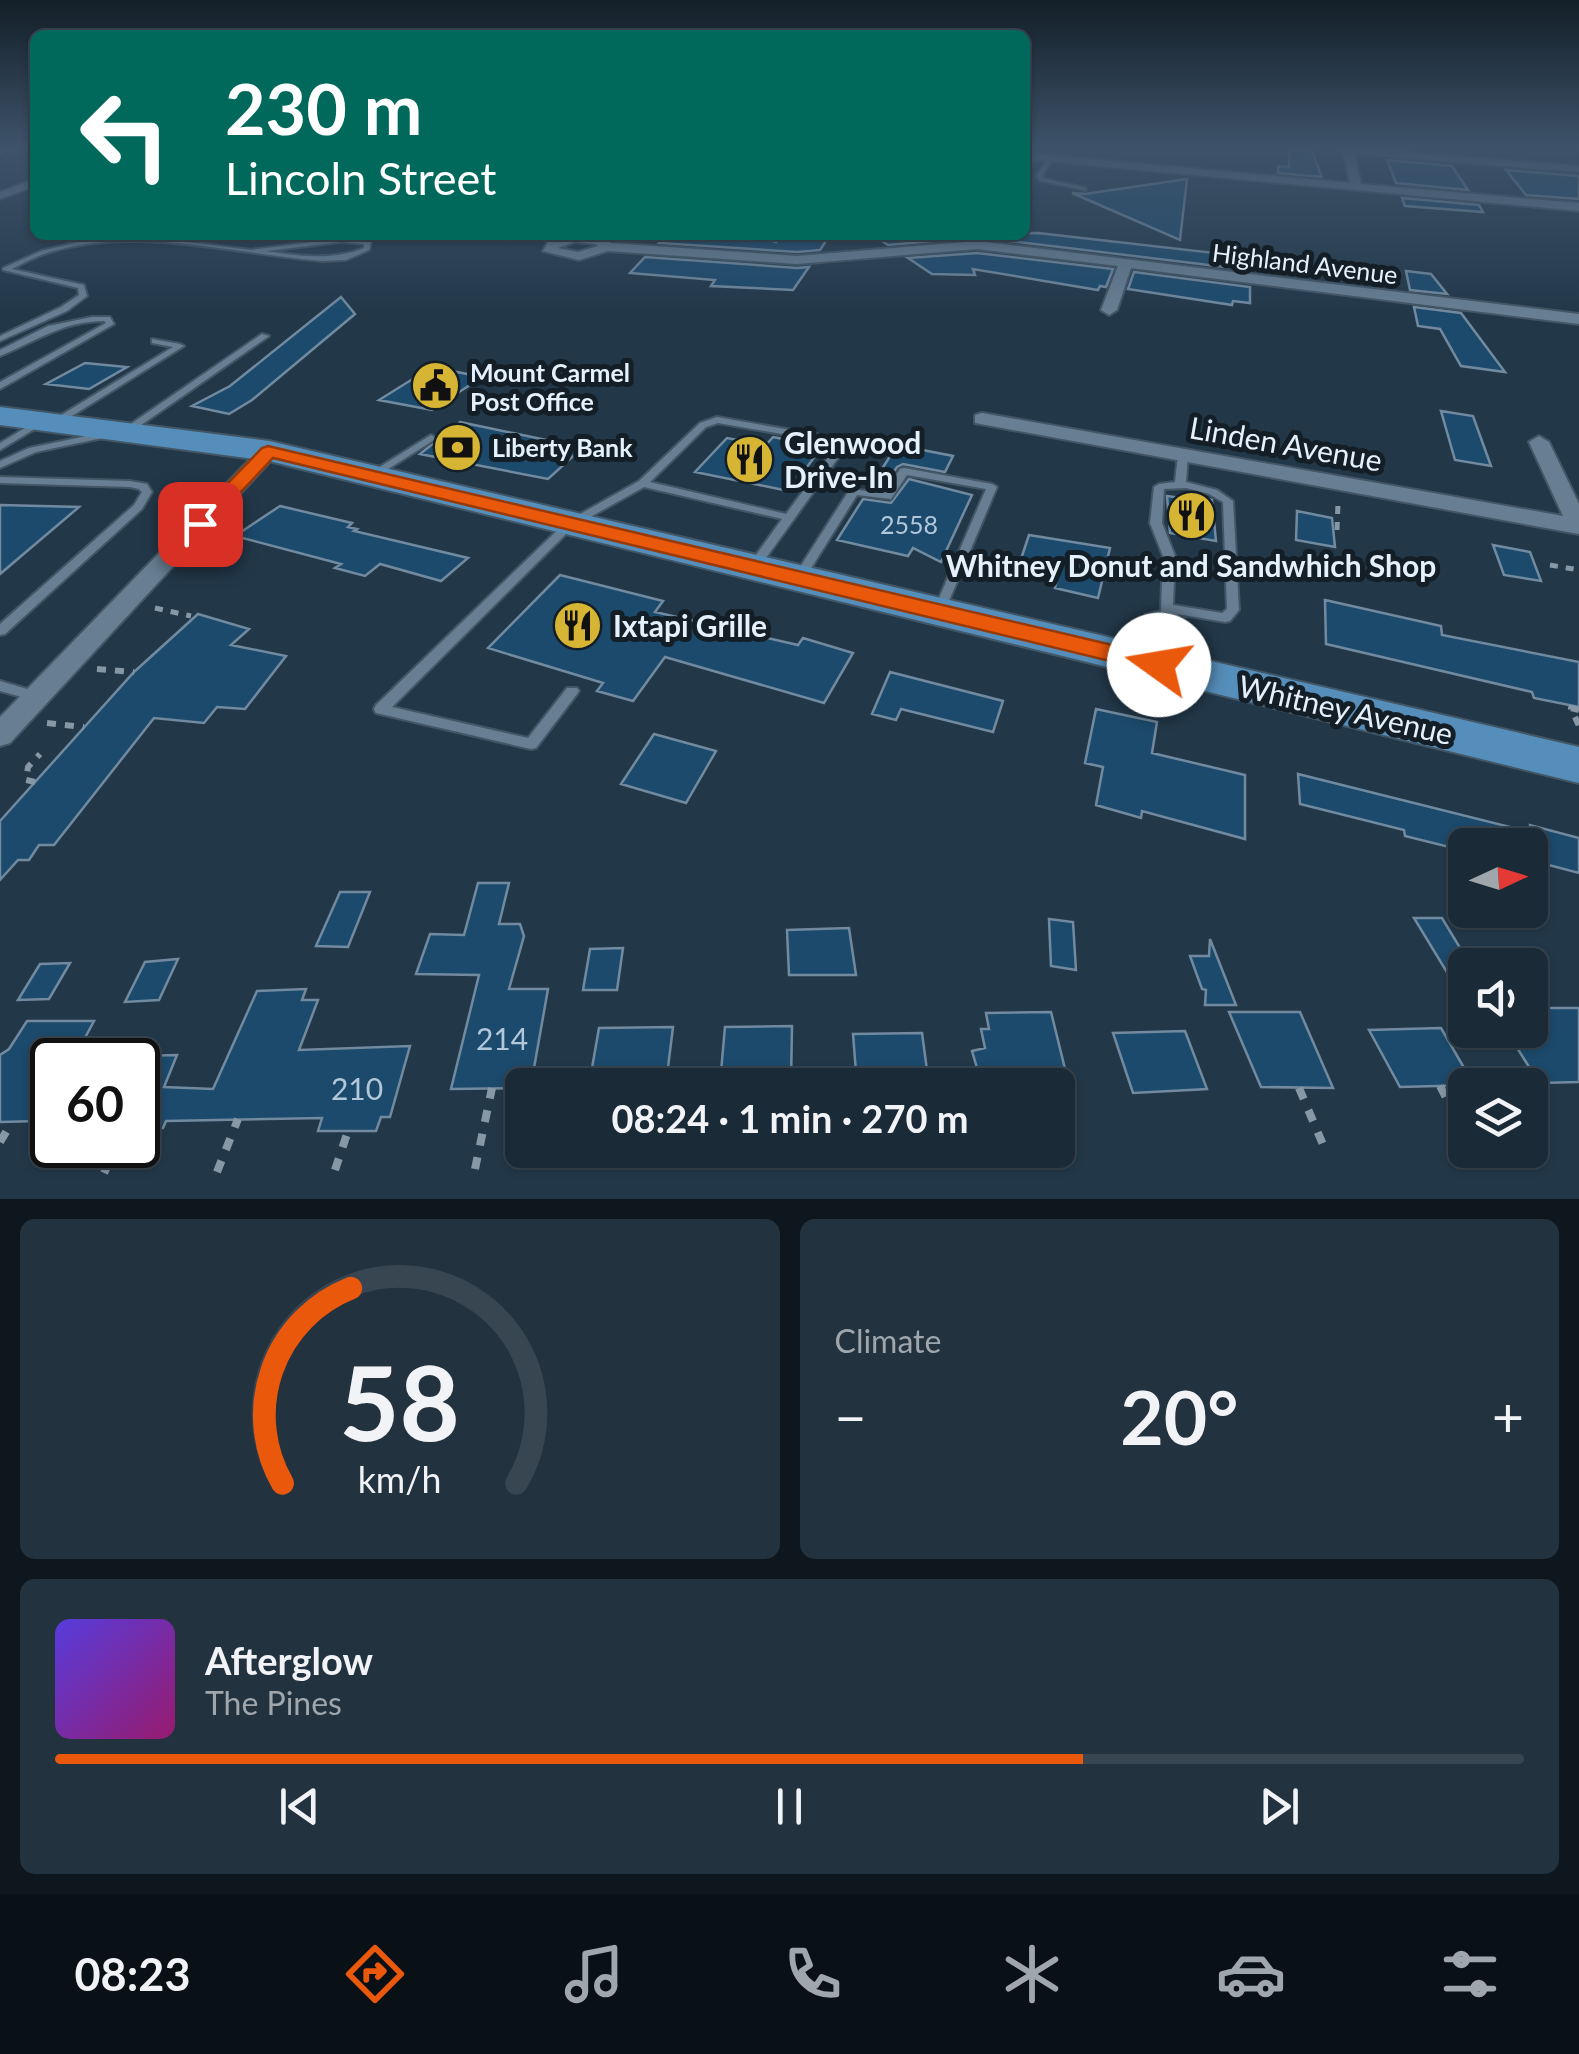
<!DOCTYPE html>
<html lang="en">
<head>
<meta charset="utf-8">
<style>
  :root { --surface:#1a2a37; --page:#23323f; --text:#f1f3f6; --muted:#9fa7ad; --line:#384652; --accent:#ea580c }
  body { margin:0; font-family:Lato,sans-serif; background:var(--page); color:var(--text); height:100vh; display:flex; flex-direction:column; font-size:38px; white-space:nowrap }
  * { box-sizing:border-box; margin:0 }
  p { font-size:32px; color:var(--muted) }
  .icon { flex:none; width:55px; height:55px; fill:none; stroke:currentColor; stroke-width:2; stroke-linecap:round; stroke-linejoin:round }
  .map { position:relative; height:1199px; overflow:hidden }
  .panel { display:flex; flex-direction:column; gap:20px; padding:20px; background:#0e171e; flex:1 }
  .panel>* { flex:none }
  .banner { position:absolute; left:30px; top:30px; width:1000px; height:210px; border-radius:15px; box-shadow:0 2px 8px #0004,0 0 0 2px var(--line); background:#00695c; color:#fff; overflow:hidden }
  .needle { width:65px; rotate:86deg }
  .tools { position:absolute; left:1448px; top:828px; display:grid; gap:20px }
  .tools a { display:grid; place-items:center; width:100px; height:100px; border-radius:15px; background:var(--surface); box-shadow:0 2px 8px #0004,0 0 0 2px var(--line); font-size:50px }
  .speed { position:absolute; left:30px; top:1038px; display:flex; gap:20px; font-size:50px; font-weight:700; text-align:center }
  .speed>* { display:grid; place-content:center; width:130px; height:130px; border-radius:50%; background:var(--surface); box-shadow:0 2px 8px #0004,0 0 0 2px var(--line); line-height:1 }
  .speed .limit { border:5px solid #111; border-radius:15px; background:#fff; color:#111 }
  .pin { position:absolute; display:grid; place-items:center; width:85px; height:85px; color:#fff; margin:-42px; border-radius:20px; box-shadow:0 5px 15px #0006 }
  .me { position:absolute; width:110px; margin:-55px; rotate:283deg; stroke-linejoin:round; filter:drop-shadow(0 0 8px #0008) }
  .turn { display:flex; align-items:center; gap:35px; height:210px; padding:0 30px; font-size:45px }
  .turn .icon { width:130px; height:130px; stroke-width:2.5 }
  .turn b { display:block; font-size:70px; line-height:85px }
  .big { font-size:75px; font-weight:700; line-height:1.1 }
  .panel .widget { flex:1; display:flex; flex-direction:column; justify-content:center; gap:15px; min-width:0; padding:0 35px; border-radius:15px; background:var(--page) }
  .panel .dial { align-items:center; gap:0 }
  .dial svg { height:260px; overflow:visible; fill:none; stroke:var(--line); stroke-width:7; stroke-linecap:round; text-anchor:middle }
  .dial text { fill:var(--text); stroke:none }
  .song { display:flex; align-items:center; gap:30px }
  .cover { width:120px; height:120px; border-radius:15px; background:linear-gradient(135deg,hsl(250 70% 55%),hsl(320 70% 35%)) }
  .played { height:10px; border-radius:5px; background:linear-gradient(90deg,var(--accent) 70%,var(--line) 70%) }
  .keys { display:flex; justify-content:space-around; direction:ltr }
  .heat { display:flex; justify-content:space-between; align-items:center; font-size:55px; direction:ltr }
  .panel .tiles { flex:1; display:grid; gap:20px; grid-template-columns:1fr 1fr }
  .widget:last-child { grid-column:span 2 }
  .trip { position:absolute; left:505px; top:1068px; width:570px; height:100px; border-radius:15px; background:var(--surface); box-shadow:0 2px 8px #0004,0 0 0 2px var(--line); font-weight:700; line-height:100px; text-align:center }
  .tabs { display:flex; height:160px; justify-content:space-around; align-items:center; background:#0a1116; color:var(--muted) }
  .tabs .icon { width:70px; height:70px }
  .tabs .on { color:var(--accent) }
  .tabs b { font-size:45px; color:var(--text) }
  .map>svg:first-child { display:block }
</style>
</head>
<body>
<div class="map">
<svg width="1579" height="1199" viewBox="0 0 1579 1199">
  <rect width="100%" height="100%" fill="#223849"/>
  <path fill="#1c4a6c" stroke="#728a9f" stroke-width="2.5" d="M 1289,147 L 1310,147 L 1322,177 L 1278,173 L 1278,166 L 1289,167 Z
    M 1387,160 L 1452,166 L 1468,190 L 1396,183 Z
    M 1506,170 L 1579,176 L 1579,199 L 1526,195 Z
    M 1187,179 L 1180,240 L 1072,193 L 1085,194 Z
    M 1402,198 L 1479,205 L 1483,212 L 1405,206 Z
    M 1038,233 L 1250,257 L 1250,270 L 977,237 L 888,245 L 873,235 Z
    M 666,235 L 704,235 L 719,239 L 751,235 L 776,242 L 782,235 L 830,235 L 820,250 L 797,252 L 659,243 Z
    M 977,253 L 1113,269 L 1106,287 L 1100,286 L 1098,290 L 973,269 L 975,275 L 932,274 L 908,258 Z
    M 645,257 L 797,268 L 809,267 L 793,290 L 711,286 L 715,280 L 630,273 Z
    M 1406,271 L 1431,274 L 1447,294 L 1410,290 Z
    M 1134,272 L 1250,287 L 1250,303 L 1233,301 L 1232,305 L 1128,289 Z
    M 341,297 L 355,314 L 252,400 L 229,414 L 192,406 L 230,386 Z
    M 1414,307 L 1461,313 L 1505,372 L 1461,366 L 1440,329 L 1418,326 Z
    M 85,363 L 127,367 L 89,389 L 46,384 Z
    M 432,367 L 482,377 L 432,410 L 379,400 Z
    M 1441,411 L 1473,416 L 1491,466 L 1455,460 Z
    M 460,422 L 556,442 L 554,444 L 581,449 L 548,479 L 420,454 Z
    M 773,437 L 804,443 L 797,452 L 816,455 L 789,491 L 695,472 L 727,438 L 766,445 Z
    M 897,445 L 953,456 L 945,472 L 903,464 L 897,467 L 882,489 L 870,488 Z
    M 909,479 L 972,495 L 941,562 L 913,548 L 908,556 L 837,540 L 863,499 L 891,503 Z
    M 1188,493 L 1212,500 L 1216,541 L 1170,533 L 1167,496 L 1188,499 Z
    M 0,505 L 79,507 L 0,574 Z
    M 280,506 L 352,523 L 348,527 L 357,529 L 354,531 L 468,558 L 441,581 L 380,564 L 365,576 L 335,568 L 341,564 L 235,536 Z
    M 1297,511 L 1332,518 L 1335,547 L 1296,540 Z
    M 1029,535 L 1110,548 L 1098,598 L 1055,588 L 1057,580 L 1018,568 Z
    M 1493,545 L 1530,552 L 1541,581 L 1504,575 Z
    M 560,575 L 663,601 L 655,612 L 798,645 L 803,638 L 853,653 L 824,703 L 665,657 L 633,701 L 597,691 L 603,683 L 488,648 Z
    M 1325,600 L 1441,626 L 1442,635 L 1579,662 L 1579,707 L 1534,698 L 1532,692 L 1326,644 Z
    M 198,614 L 249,629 L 231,645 L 286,656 L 245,709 L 217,707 L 204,723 L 154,718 L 54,845 L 39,845 L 29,860 L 18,860 L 0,880 L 0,821 L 134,672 Z
    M 890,672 L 1003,701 L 993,732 L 901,709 L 896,720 L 872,714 Z
    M 1096,709 L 1157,722 L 1152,753 L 1245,775 L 1245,839 L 1142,811 L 1141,818 L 1096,805 L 1103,767 L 1085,763 Z
    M 654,734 L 716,751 L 686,803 L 621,784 Z
    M 1298,774 L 1530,832 L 1530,825 L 1579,838 L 1579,873 L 1530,860 L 1530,845 L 1465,845 L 1465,851 L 1405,836 L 1404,830 L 1300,804 Z
    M 478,883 L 509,883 L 499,924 L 520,924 L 524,936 L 509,989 L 548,989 L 531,1085 L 522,1088 L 451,1089 L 479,975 L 416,974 L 430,934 L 464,935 Z
    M 340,892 L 370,892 L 348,947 L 316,946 Z
    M 1414,918 L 1442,918 L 1465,956 L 1465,1002 Z
    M 1049,919 L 1073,922 L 1076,970 L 1051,966 Z
    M 849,928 L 856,975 L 789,975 L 787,930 Z
    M 1210,939 L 1236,1005 L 1205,1005 L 1206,990 L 1202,989 L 1190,956 L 1209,956 Z
    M 623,948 L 617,990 L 583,990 L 590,949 Z
    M 178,959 L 159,1000 L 125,1002 L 145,962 Z
    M 70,963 L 49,999 L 18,1000 L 40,964 Z
    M 306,989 L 302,1000 L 318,1000 L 299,1050 L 410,1046 L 390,1117 L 381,1117 L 376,1131 L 318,1131 L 322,1118 L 166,1121 L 163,1128 L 147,1128 L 138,1149 L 138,1056 L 177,1055 L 164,1087 L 213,1089 L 257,991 Z
    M 1530,1008 L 1579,1008 L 1579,1082 L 1539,1083 L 1506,1030 L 1530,1030 Z
    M 1051,1012 L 1069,1085 L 982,1085 L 972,1051 L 985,1048 L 981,1029 L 989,1029 L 986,1013 Z
    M 1229,1012 L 1300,1012 L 1333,1088 L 1261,1087 Z
    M 27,1021 L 94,1021 L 73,1060 L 52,1060 L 52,1097 L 39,1121 L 0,1122 L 0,1055 L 9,1049 Z
    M 792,1026 L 791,1082 L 720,1083 L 725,1027 Z
    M 673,1027 L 666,1084 L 589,1085 L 599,1028 Z
    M 1441,1028 L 1474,1085 L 1400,1087 L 1369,1030 Z
    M 1185,1031 L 1207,1089 L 1133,1093 L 1113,1033 Z
    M 922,1033 L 929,1085 L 857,1085 L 853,1034 Z"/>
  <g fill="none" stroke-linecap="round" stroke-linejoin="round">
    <defs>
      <path id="service" d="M 1050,156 L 1053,158 L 1042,176 L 1045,179 L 1086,188 L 1086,190 L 1041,181 L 1036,176 Z
        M 122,238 L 162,239 L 251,250 L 342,238 L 371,242 L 369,250 L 346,260 L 323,261 C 233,254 136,225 47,253 C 35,257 23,263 12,269 L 84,285 L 87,296 L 67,311 L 0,341 L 0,336 L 61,307 L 79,295 L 78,288 L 3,270 L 3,268 L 41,251 L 82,241 ZM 342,242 L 364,244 L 364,248 C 332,261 299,256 266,251 Z
        M 92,317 L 110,317 L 114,324 L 0,389 L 0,382 L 106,323 L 104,321 C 64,321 36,341 0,356 L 0,350 L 48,326 Z
        M 262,334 L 269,336 L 131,432 L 36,452 L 0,468 L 0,461 L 29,448 L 125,428 Z
        M 152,339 L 180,344 L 184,346 L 59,424 L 53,424 L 53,420 L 173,347 L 152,343 Z
        M 717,417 L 831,437 L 846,447 L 758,569 L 754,570 L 748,566 L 782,519 L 644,487 L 574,526 L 392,707 L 528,738 L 567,688 L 577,688 L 579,691 L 577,694 L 536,748 L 531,749 L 376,713 L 374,709 L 376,705 L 566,522 L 639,481 L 700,423 ZM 718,423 L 828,442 L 835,448 L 786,514 L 650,482 L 706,427 Z
        M 40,419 L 45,422 L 43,424 L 0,450 L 0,443 Z
        M 431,435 L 436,438 L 434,440 L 374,478 L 370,479 L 365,476 Z
        M 1183,452 L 1188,455 L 1186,482 L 1217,490 L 1233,501 L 1239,610 L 1230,621 L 1225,622 L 1177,614 L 1191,626 L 1186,652 L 1184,655 C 1160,661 1155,662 1138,643 L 1145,615 L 1161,611 L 1163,556 L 1150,523 L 1154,487 L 1159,484 L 1175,482 L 1178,455 ZM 1186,488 L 1209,494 L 1223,502 L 1227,609 L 1222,613 L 1173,605 L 1175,556 L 1162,523 L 1164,489 ZM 1166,618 L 1178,627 L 1173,649 L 1163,651 L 1152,642 L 1156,620 Z
        M 904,468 L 992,484 L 997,487 L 943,615 L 935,615 L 933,612 L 986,489 L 907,475 L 891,499 L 857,495 L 803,581 L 795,581 L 793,578 L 850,489 L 884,493 L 900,469 Z
        M 0,477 L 130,481 L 147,484 L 152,492 L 142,509 L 5,634 L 0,635 L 0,624 L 134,505 L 142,492 L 139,489 L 130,487 L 0,483 Z
        M 0,681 L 41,693 L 43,696 L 41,699 L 36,701 L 0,691 Z"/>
      <path id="minor" d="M 1348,148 L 1579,166 L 1579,172 L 1354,154 L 1361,184 L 1579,203 L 1579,211 L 1025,159 L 1025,153 L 1350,183 L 1343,151 Z
        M 35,179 L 35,186 L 0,199 L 0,192 Z
        M 570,235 L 599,236 L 611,243 L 797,256 L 977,241 L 1579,314 L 1579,324 L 1131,268 L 1117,310 L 1109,315 L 1101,310 L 1118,266 L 977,249 L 797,264 L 608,251 L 579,260 L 543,251 L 548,242 ZM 575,242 L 595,244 L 598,246 L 578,252 L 558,248 Z
        M 982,413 L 1563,516 L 1529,442 L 1539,436 L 1549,442 L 1579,504 L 1579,534 L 975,423 L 975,415 Z
        M 269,445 L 276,447 L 276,455 L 10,743 L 0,746 L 0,717 L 262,447 Z"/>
      <path id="primary" d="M 0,407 L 269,441 L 1579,747 L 1579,783 L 269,461 L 0,425 Z"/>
    </defs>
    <use href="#service" stroke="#425665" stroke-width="4"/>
    <use href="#minor" stroke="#425665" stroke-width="4"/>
    <use href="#primary" stroke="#425665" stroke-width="4"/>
    <path stroke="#8698a6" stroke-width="2.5" stroke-dasharray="4 4" stroke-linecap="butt" d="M 0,153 L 16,147"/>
    <path stroke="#8698a6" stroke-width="5" stroke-dasharray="8 8" stroke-linecap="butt" d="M 1337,530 L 1338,503
      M 1550,565 L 1579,570
      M 155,608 L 191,616"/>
    <path stroke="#8698a6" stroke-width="6" stroke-dasharray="9 9" stroke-linecap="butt" d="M 97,669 L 134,672
      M 1579,710 L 1571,708 L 1579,726
      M 47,723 L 84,727
      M 35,782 L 26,780 L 28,767 L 40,754"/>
    <path stroke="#8698a6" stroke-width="8" stroke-dasharray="12 12" stroke-linecap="butt" d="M 1440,1086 L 1465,1134
      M 1299,1088 L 1327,1154
      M 1058,1100 L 1058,1149
      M 0,1142 L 12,1122
      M 895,1150 L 896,1162
      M 755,1164 L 756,1150
      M 622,1166 L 623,1150
      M 475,1169 L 492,1088
      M 335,1170 L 348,1131
      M 217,1172 L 238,1119
      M 104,1173 L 118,1145"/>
    <use href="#service" fill="#687f93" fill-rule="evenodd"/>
    <use href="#minor" fill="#687f93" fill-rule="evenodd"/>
    <use href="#primary" fill="#558eba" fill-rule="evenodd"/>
  </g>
  <linearGradient id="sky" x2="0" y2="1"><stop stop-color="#131f28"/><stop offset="0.47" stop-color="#3e536a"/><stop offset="1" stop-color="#3e536a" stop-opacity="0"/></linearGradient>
  <rect width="1579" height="315" fill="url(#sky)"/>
  <path fill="#ea580c" stroke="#983908" stroke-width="2.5" d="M 268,446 L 1159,656 L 1172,665 L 1159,673 L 273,458 L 207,528 L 193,528 L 193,519 L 262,448 Z"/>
  <defs>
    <symbol id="civic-disc" viewBox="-11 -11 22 22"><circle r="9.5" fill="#d6b534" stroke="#141e26"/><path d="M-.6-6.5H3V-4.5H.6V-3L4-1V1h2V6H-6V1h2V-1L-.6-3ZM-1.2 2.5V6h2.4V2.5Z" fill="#111"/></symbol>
    <symbol id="bank-disc" viewBox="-11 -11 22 22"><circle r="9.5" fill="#d6b534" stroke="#141e26"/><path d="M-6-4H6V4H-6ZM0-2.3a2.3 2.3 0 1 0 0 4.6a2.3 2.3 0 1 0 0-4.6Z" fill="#111"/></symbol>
    <symbol id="restaurant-disc" viewBox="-11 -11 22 22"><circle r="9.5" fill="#d6b534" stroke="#141e26"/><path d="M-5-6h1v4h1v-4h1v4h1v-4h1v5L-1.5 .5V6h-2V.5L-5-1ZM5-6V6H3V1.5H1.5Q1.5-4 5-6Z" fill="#111"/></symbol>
  </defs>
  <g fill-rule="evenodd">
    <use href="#civic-disc" x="408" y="358" width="55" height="55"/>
    <use href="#bank-disc" x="430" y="420" width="55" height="55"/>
    <use href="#restaurant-disc" x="722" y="432" width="55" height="55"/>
    <use href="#restaurant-disc" x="1164" y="488" width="55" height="55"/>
    <use href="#restaurant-disc" x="550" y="598" width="55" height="55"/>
  </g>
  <g text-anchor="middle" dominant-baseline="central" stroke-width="10" stroke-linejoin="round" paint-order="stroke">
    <g font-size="25" fill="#e4f1fd" stroke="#141e26">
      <text transform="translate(1305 263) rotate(7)">Highland Avenue</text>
    </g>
    <g font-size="25" font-weight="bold" fill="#e4f1fd" stroke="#141e26" text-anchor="start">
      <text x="470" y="372">Mount Carmel<tspan x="470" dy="29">Post Office</tspan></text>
      <text x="492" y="447">Liberty Bank</text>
    </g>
    <g font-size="25" fill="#b2c7d9">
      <text x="909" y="524">2558</text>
    </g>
    <g font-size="30" font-weight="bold" fill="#e4f1fd" stroke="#141e26" text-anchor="start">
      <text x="784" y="442">Glenwood<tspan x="784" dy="34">Drive-In</tspan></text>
      <text x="1191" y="565" text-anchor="middle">Whitney Donut and Sandwhich Shop</text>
      <text x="613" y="625">Ixtapi Grille</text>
    </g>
    <g font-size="30" fill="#e4f1fd" stroke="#141e26">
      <text transform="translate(1286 443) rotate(10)">Linden Avenue</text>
      <text transform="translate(1346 709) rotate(13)">Whitney Avenue</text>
    </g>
    <g font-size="30" fill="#b2c7d9">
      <text x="502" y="1038">214</text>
      <text x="357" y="1088">210</text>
    </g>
  </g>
</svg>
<div class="tools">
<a><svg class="needle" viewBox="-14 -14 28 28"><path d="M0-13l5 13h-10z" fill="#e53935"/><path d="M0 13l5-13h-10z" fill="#9fa7ad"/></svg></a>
<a><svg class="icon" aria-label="sound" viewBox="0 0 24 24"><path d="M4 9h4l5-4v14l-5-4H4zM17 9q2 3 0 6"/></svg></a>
<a><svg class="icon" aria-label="layers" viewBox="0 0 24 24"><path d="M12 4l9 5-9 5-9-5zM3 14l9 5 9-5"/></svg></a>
</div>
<div class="speed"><div class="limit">60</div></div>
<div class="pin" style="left:200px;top:524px;background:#d93025"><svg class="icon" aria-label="arrive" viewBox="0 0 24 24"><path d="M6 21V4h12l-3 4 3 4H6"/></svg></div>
<svg class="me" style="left:1159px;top:665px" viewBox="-20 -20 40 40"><circle r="19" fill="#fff"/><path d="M0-13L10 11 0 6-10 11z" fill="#ea580c"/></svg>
<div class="trip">08:24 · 1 min · 270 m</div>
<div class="banner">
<div class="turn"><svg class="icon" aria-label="left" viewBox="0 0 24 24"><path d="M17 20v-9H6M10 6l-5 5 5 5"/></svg><div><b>230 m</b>Lincoln Street</div></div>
</div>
</div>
<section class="panel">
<div class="tiles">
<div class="widget dial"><svg viewBox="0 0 100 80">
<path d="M14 69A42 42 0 1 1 86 69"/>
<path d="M14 69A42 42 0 0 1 35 9" stroke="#ea580c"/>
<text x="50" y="56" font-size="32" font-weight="700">58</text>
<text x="50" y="72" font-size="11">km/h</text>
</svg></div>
<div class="widget"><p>Climate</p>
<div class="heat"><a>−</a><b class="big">20°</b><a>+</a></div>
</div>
<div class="widget">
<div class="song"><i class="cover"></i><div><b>Afterglow</b><p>The Pines</p></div></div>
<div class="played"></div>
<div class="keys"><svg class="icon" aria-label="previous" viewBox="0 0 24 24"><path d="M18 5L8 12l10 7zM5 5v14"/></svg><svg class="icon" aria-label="pause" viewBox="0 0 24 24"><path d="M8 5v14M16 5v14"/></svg><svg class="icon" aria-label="next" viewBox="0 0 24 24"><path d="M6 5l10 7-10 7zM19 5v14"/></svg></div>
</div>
</div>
</section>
<nav class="tabs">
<b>08:23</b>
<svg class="icon on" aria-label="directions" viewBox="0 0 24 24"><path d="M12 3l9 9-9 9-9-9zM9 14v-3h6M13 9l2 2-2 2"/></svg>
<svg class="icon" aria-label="music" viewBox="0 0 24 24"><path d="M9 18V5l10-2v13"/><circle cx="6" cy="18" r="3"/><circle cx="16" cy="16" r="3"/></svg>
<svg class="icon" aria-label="phone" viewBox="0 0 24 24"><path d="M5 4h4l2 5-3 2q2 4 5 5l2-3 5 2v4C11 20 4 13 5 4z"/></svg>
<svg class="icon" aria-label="climate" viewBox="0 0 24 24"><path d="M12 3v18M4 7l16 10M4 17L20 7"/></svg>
<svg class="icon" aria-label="car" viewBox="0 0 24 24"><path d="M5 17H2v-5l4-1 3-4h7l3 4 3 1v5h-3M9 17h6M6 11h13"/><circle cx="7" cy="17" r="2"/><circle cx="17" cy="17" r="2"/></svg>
<svg class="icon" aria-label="filters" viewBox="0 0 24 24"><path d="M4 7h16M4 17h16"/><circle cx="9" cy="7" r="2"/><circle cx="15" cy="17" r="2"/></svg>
</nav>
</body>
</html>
